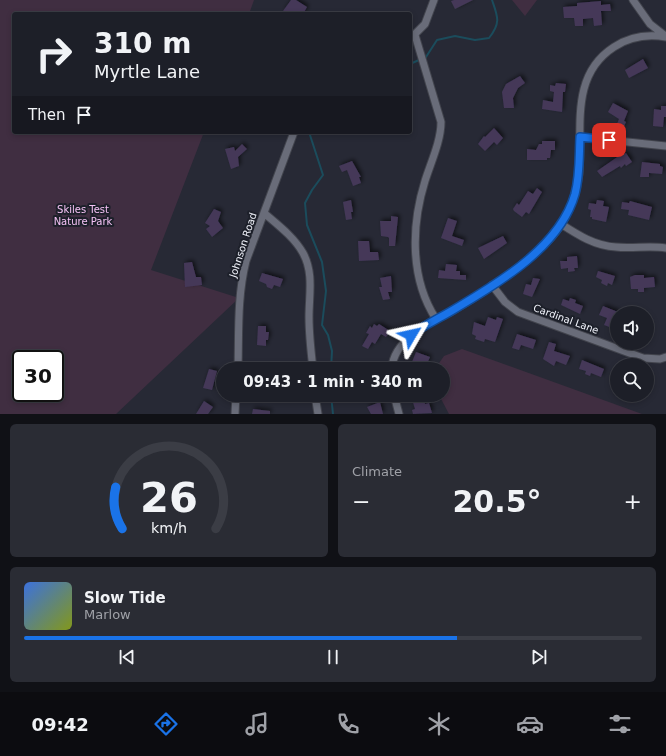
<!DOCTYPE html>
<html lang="en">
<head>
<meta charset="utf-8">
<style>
  :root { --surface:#1d1f28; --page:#2a2c34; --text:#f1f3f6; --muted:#a0a2a8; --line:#3b3d45; --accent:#1a73e8 }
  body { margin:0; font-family:"DejaVu Sans",sans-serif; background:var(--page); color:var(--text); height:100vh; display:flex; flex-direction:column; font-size:15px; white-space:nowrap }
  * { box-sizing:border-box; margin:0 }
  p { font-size:13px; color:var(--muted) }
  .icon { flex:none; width:22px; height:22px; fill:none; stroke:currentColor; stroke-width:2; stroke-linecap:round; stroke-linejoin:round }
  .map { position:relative; height:414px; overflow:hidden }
  .details { display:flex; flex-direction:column; gap:10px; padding:10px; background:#101116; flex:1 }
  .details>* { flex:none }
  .top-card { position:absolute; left:12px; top:12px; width:400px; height:122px; border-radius:4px; box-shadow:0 2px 6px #0003,0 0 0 1px var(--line); background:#1d1f28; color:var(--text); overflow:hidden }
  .tools { position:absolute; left:610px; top:306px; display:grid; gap:8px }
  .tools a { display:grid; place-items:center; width:44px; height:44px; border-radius:50%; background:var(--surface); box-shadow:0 2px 6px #0003,0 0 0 1px var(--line); font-size:20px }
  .speed { position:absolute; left:12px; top:350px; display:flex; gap:8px; font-size:20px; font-weight:700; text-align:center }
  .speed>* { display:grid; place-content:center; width:52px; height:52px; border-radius:50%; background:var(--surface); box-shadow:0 2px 6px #0003,0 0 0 1px var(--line); line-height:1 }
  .speed .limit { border:2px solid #111; border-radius:6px; background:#fff; color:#111 }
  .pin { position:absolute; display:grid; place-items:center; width:34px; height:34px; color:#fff; margin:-17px; border-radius:8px; box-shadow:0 2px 6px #0006 }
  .me { position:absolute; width:44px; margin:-22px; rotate:54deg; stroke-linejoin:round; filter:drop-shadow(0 0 3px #0008) }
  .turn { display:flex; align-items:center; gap:14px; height:84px; padding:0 16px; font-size:18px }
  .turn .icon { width:52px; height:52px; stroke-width:2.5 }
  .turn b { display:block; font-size:28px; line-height:34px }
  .then { display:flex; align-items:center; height:38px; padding:0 16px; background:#0003; gap:8px; font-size:15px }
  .big { font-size:30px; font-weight:700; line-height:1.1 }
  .details .tile { flex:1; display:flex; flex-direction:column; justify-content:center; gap:6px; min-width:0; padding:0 14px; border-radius:6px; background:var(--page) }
  .details .dial { align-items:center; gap:0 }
  .dial svg { height:104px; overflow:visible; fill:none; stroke:var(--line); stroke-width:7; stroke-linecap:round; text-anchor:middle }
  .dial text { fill:var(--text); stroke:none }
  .song { display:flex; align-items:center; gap:12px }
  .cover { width:48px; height:48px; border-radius:6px; background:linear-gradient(135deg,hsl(220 70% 55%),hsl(70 70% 35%)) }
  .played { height:4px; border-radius:2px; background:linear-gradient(90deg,var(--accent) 70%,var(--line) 70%) }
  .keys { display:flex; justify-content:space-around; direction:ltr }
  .heat { display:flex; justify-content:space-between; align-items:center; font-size:22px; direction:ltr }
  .details .tiles { flex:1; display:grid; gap:10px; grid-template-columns:1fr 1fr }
  .tile:last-child { grid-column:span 2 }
  .trip { position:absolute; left:216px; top:362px; width:234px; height:40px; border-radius:20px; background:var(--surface); box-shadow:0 2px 6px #0003,0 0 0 1px var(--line); font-weight:700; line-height:40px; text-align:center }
  .tabs { display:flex; height:64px; justify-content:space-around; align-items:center; background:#0c0c10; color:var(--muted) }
  .tabs .icon { width:28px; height:28px }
  .tabs .current { color:var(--accent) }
  .tabs b { font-size:18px; color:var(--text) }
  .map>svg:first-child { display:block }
</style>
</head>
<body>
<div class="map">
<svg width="666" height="414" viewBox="0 0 666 414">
  <defs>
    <filter id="shadow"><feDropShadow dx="2" dy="-2" stdDeviation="2" flood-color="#0009"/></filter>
  </defs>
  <rect width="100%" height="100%" fill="#272935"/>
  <path fill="#402e41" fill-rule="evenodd" d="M 0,0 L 254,0 L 249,14 L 14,14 L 14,132 L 204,132 L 151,270 L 239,298 L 116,414 L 0,414 ZM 21,359 L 55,359 L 55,393 L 21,393 Z
    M 512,0 L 537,0 L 525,16 Z
    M 462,349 L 642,414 L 449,414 L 439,395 L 443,395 L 443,369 L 435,369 L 444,356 Z"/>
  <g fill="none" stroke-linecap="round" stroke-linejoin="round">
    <path stroke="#1b4c5c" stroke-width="2" d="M 426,57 L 437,40 L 455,36 L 475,40 L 489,38 C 501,23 498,17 492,0
      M 410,64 L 419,60
      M 309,132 L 323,175 L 312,190 L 305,203 L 307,225 L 322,262 L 326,291 L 322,325 L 328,335 L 332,351 L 331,369
      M 331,395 L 333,414"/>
  </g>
  <path fill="#443859" filter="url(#shadow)" d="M 291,0 L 296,0 L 307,7 L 303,14 L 295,14 L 291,12 L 288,14 L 283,11 Z
    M 454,0 L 473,0 L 455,9 L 451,1 Z
    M 601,1 L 601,5 L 610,4 L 611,11 L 601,11 L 602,25 L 594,26 L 593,18 L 583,19 L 583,26 L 575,26 L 574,18 L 564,18 L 563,7 L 577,6 L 577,3 Z
    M 643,59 L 648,68 L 629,78 L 625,70 Z
    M 520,76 L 525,83 L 518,88 L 513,98 L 514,108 L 504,108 L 502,92 L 506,84 Z
    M 556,83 L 566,84 L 565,92 L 563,92 L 562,112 L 542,109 L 543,100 L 553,102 L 554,92 L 550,91 L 550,85 L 555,86 Z
    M 613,103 L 628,111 L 624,121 L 626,122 L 623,128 L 617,124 L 619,119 L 608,112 Z
    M 661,106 L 666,106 L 666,117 L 664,117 L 663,127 L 653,126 L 654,109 L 661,110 Z
    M 494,128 L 503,138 L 497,145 L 494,142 L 485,151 L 478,144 L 484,136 L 485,137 Z
    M 542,141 L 555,141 L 555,150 L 551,150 L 550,158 L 547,158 L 547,160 L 527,160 L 527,149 L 536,150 L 539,144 L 542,144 Z
    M 242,144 L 247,149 L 238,157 L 239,166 L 231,169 L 225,149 L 234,147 L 235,151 Z
    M 623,153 L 624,154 L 626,153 L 632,162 L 626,166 L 625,164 L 621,168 L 620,166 L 602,177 L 597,171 Z
    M 352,161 L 361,177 L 359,177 L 361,183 L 353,186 L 347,170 L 342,172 L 339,166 Z
    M 642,162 L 660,164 L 660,166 L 663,167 L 662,174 L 649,173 L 649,177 L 640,177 Z
    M 537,188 L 542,192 L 529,214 L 526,212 L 522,217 L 514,211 L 513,209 L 517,203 L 519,205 L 528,191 L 533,194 Z
    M 351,200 L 353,212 L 351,212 L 352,219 L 346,220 L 343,202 Z
    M 597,200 L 604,201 L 603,206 L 609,207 L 606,222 L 592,219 L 592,217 L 590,217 L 591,210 L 588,209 L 589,203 L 596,204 Z
    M 630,201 L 652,207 L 649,220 L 628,215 L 629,210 L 621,209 L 622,202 L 629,203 Z
    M 214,209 L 221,212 L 218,221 L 223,228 L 212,237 L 206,229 L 210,226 L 205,223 Z
    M 391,216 L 398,217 L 395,246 L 389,246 L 389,238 L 388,237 L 381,236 L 380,221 L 391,221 Z
    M 448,218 L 457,221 L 452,236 L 464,240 L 462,246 L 441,238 Z
    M 503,236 L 507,243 L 484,259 L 478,248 Z
    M 358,241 L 369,241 L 370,252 L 378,252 L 379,260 L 359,261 Z
    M 577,256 L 578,268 L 574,268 L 575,271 L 568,272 L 568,268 L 561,269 L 560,261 L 567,261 L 567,257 Z
    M 192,262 L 196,277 L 201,277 L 202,285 L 185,287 L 184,263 Z
    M 446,264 L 457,265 L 456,271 L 460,271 L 460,275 L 466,275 L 466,280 L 438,278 L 439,270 L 445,271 Z
    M 598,271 L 615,276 L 612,285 L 608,283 L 607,286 L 601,283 L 602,280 L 596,277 Z
    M 262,273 L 283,279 L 280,287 L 274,285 L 272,289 L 267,287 L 266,284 L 259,281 Z
    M 635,275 L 644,275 L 644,278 L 654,277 L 655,287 L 644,288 L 644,292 L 638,292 L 638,289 L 631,289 L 630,277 Z
    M 391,276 L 392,292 L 388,292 L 390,299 L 383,300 L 379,287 L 382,287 L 380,278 Z
    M 533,278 L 540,279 L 532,297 L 523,294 L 526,284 L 531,285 Z
    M 570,298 L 576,300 L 575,303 L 583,306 L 580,314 L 561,305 L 563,299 L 569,301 Z
    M 603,306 L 618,312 L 612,328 L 604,325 L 607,318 L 599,315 Z
    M 488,317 L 496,320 L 497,317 L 503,319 L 495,342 L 485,339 L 484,342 L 475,339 L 476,336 L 472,334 L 474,322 L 485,326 Z
    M 374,324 L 377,326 L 379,324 L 390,331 L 386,337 L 381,334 L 375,344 L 372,342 L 368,349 L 362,346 L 369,334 L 366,333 L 370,326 L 372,328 Z
    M 258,326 L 266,326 L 266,332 L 269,332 L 268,340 L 266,340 L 266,346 L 257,345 Z
    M 517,334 L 536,340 L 533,349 L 521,345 L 519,350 L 512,348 Z
    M 549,342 L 556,344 L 554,351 L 570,356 L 566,365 L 556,361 L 554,366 L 543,359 Z
    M 416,352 L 430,357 L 427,364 L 423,362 L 420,369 L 411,369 L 410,367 Z
    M 582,360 L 604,369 L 601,377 L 591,373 L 590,376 L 585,374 L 586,371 L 579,369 Z
    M 209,369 L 217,371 L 212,390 L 203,388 Z
    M 423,396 L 425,404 L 429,403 L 432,413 L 413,414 L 412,410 L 415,409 L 412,399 Z
    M 204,401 L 213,407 L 208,414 L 196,414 Z
    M 380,402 L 383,414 L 371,414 L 367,407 Z
    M 253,409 L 270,411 L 270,414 L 252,414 Z"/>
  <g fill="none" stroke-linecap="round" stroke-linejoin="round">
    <defs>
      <path id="minor" d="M 633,0 L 650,24 L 664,35
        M 415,35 L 441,122 C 441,141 431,162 425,181 C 411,226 410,279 436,319
        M 410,39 L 425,24 L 434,0
        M 580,137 L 666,146
        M 264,213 C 278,225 294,237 303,253 C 314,273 309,295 309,317 C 309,334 311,352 313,369
        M 561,224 C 578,235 595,246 616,247 C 633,249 649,245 666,248
        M 492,285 L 505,302 L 518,312 L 643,358 L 660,359 L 666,357
        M 238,369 C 239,332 237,297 246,261 L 294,132
        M 392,369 C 392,354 404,341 415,332 C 426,323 440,318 452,311 C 485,292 543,255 562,223 C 571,208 577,192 579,174 C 583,129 569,76 614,47 C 629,37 648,34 666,37
        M 315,395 L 318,414
        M 394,395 L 399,414
        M 235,414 L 236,395"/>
    </defs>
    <use href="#minor" stroke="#42444d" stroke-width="9"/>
    <use href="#minor" stroke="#696c79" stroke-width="7"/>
  </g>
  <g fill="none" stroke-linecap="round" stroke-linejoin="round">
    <defs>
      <path id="route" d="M 411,335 C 426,324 442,317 458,307 C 502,281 560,246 575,194 C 580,175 579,156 580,137 L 609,140"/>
    </defs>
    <use href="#route" stroke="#114b97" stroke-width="10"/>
    <use href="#route" stroke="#1a73e8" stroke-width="7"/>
  </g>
  <g text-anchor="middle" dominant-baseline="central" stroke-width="4" stroke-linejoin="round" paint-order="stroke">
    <g font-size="10" fill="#f5c2f5" stroke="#1d202a">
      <text x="83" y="209">Skiles Test<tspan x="83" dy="12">Nature Park</tspan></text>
    </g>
    <g font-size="10" fill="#f2f4fc" stroke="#1d202a">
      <text transform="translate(243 245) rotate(-72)">Johnson Road</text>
      <text transform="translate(566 319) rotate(20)">Cardinal Lane</text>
    </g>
  </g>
</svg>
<div class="tools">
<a><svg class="icon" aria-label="sound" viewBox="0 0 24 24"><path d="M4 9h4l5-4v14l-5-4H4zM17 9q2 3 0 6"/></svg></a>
<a><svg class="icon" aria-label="search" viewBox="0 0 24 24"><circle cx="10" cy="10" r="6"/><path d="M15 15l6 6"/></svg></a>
</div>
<div class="speed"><div class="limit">30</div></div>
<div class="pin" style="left:609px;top:140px;background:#d93025"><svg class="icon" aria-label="arrive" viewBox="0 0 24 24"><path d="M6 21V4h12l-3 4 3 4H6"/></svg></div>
<svg class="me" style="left:411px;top:335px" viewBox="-20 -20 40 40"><path d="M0-17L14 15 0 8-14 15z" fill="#1a73e8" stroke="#fff" stroke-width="4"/></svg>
<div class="trip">09:43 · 1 min · 340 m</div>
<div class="top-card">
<div class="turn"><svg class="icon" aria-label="right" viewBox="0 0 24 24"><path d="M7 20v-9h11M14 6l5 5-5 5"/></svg><div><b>310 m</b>Myrtle Lane</div></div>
<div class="then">Then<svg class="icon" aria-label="arrive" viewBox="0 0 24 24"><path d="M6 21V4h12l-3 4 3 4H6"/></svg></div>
</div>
</div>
<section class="details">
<div class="tiles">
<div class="tile dial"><svg viewBox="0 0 100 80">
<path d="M14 69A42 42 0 1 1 86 69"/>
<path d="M14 69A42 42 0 0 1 9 37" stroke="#1a73e8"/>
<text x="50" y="56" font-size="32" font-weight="700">26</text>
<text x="50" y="72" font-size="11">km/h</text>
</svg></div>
<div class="tile"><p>Climate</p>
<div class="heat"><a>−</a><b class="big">20.5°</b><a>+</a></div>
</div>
<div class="tile">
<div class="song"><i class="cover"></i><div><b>Slow Tide</b><p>Marlow</p></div></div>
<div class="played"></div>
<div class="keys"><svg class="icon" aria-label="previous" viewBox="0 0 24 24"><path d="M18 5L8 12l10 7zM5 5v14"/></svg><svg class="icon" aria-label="pause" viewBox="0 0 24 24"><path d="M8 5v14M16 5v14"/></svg><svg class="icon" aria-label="next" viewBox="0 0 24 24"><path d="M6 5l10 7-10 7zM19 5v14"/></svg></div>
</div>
</div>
</section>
<nav class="tabs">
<b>09:42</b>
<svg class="icon current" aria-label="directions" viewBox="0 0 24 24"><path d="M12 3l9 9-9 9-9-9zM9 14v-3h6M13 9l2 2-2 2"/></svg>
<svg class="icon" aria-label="music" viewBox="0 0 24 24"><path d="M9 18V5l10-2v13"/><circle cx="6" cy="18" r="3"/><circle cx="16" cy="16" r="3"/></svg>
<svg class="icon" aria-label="phone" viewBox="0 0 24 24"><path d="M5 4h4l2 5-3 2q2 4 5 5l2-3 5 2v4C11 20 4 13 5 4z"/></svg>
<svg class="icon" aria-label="climate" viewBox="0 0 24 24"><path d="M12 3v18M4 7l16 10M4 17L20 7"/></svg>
<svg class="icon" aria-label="car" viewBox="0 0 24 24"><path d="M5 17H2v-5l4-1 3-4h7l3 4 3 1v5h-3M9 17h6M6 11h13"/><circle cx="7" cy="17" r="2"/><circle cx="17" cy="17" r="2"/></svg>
<svg class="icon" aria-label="filters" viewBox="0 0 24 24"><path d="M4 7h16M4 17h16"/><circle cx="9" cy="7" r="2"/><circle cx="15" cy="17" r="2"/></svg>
</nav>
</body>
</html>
